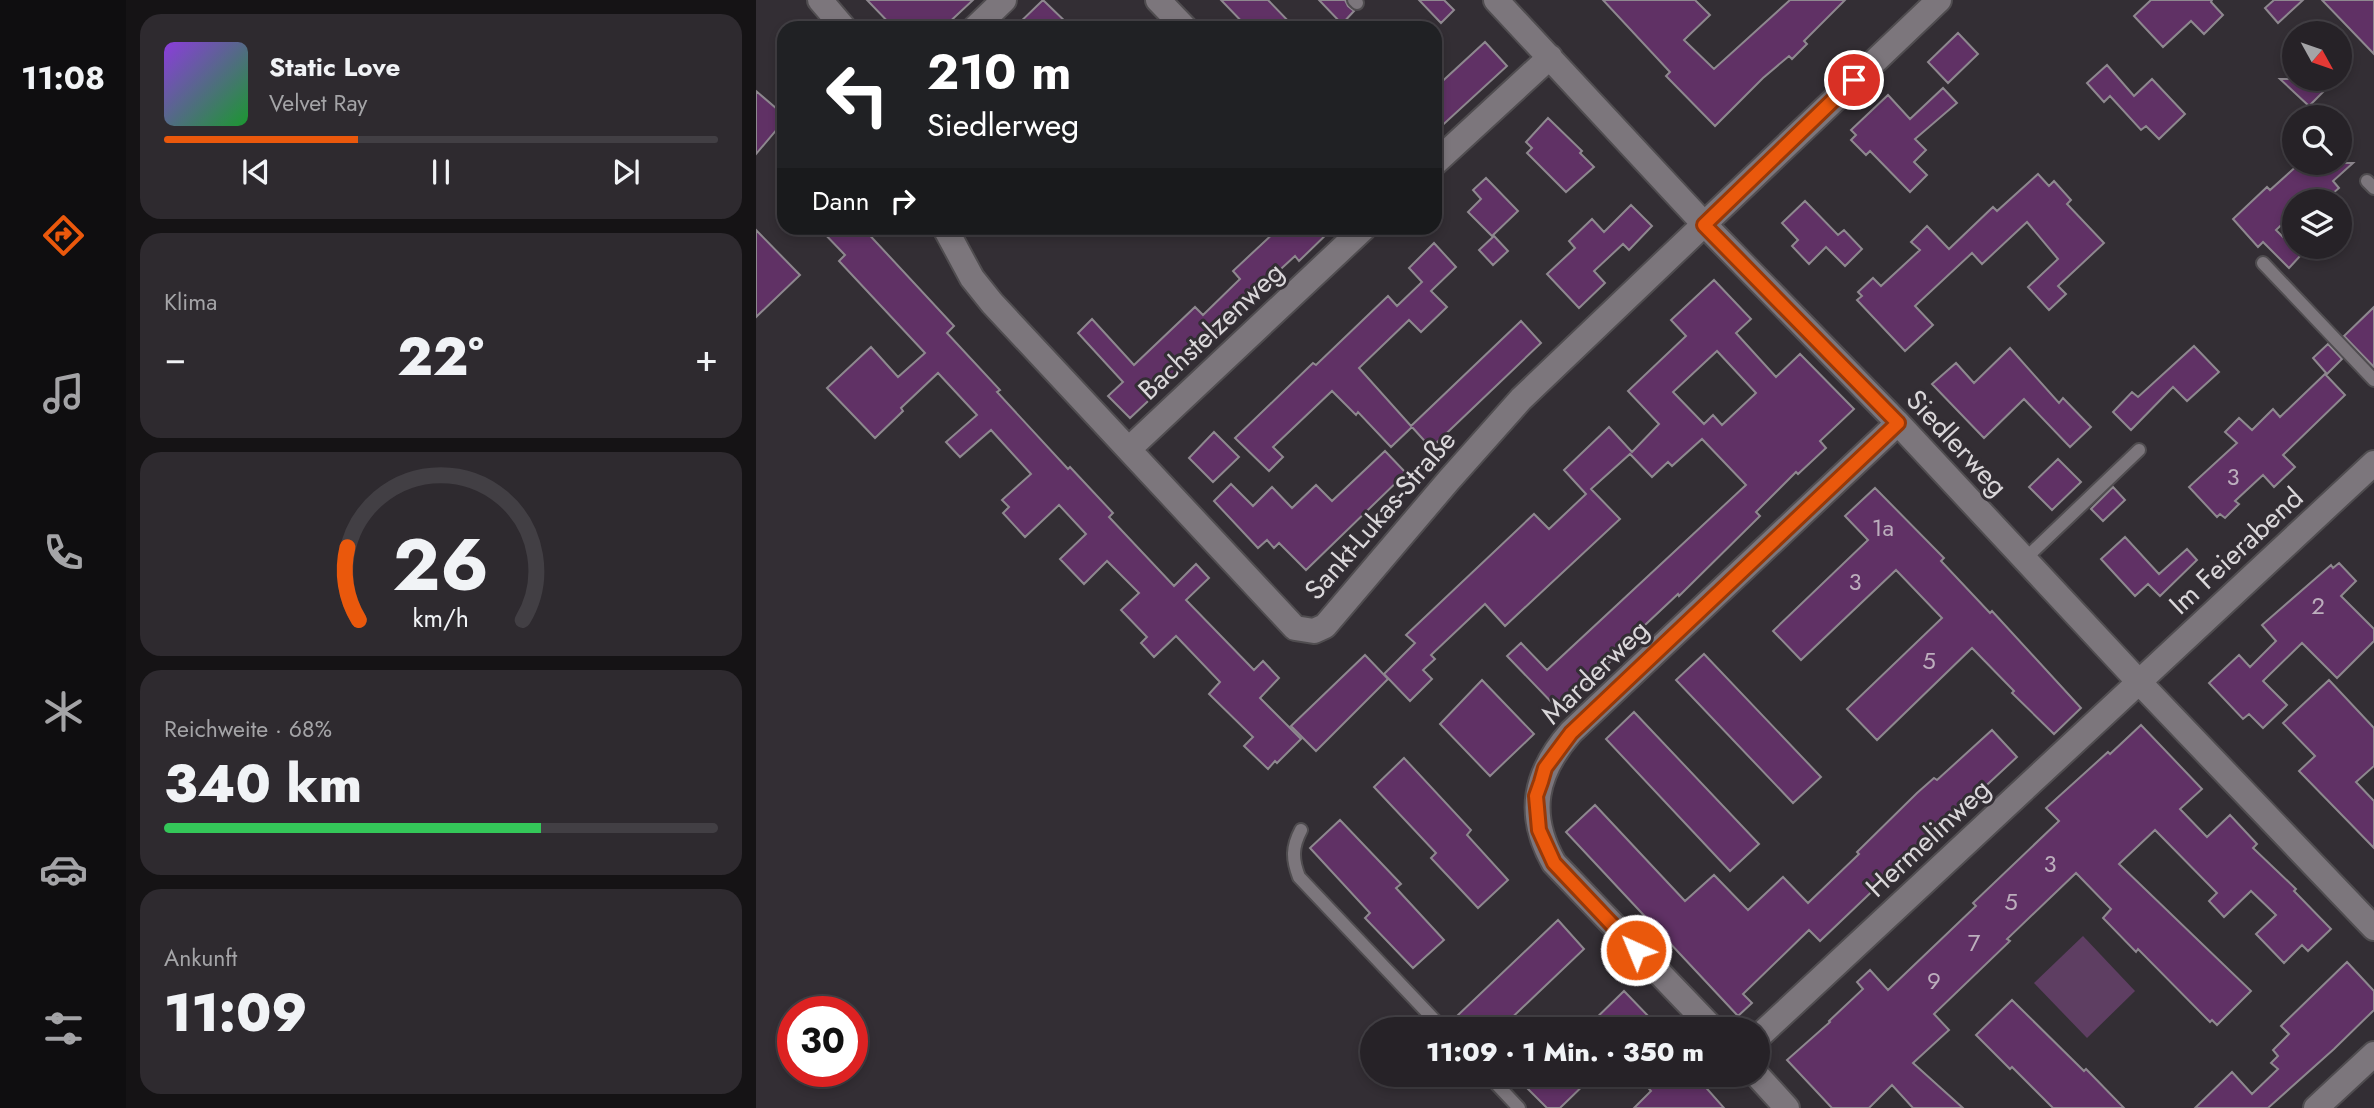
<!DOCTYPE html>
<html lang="de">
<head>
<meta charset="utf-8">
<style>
  :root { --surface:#262227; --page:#2e2a2f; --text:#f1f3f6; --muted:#a4a4a7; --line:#423f44; --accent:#ea580c }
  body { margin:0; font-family:Jost,sans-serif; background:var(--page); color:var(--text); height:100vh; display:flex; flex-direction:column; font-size:26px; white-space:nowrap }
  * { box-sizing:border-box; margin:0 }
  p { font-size:23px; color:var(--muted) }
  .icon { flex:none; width:38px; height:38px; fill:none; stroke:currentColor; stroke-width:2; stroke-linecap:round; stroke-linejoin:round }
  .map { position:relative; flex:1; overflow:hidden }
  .drawer { display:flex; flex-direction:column; gap:14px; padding:14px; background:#151315; width:630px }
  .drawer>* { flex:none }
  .top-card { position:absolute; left:21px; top:21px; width:665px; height:214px; border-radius:21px; box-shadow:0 4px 10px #0003,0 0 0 2px var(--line); background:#202124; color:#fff; overflow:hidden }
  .needle { width:46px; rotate:130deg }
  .controls { position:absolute; left:1526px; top:21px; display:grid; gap:14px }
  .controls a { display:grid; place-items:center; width:70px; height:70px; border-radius:50%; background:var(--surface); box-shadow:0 4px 10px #0003,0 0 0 2px var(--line); font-size:35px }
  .speed { position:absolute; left:21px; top:996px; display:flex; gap:14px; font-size:35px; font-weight:700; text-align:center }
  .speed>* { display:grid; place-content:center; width:91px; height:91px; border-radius:50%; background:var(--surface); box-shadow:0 4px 10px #0003,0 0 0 2px var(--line); line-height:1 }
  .speed .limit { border:10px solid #d22; background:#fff; color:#111 }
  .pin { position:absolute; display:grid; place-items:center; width:60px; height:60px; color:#fff; margin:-30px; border:4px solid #fff; border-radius:50%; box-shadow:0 2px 7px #0007 }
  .me { position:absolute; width:77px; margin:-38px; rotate:316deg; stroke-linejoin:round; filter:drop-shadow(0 0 5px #0008) }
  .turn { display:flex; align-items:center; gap:24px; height:147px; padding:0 35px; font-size:32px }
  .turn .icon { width:91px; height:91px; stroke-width:2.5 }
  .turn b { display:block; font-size:49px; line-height:60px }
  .then { display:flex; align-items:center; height:66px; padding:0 35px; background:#0003; gap:14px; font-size:26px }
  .big { font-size:52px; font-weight:800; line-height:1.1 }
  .drawer .card { flex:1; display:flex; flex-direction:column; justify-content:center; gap:10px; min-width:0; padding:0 24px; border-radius:21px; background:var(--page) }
  .drawer .dial { align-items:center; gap:0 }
  .dial svg { height:182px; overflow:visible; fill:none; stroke:var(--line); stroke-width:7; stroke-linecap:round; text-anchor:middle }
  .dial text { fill:var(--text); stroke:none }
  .song { display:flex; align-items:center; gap:21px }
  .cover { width:84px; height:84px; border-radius:10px; background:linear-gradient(135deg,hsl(270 70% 55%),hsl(130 70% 35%)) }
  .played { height:7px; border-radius:4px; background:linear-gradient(90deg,var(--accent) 35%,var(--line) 35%) }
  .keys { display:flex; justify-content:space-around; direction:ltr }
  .heat { display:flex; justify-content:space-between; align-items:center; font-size:38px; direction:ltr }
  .charge { height:10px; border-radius:5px; background:linear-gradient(90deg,#34c759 68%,var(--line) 0) }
  .trip { position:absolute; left:604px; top:1017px; width:410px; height:70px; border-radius:35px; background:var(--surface); box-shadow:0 4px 10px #0003,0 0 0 2px var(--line); font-weight:800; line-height:70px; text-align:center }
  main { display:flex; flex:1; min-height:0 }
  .tabs { display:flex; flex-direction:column; width:126px; justify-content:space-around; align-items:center; background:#0f0e10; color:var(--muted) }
  .tabs .icon { width:49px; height:49px }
  .tabs .current { color:var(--accent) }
  .tabs b { font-size:32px; color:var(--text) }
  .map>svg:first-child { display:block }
</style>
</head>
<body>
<main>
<nav class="tabs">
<b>11:08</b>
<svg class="icon current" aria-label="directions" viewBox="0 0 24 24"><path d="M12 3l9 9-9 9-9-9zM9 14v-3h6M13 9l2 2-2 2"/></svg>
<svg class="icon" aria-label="music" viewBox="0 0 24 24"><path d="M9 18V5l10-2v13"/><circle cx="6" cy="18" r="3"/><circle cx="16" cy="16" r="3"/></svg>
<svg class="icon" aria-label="phone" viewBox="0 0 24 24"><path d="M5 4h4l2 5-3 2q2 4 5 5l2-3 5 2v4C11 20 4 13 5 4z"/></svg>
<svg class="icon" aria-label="climate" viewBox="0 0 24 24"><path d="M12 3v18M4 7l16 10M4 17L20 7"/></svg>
<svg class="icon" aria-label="car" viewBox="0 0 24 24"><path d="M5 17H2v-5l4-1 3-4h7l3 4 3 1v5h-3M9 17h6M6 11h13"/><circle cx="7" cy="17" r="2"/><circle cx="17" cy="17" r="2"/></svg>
<svg class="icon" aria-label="filters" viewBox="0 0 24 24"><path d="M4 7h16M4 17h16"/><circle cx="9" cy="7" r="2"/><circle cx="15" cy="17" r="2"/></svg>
</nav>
<section class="drawer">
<div class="card">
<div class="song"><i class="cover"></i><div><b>Static Love</b><p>Velvet Ray</p></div></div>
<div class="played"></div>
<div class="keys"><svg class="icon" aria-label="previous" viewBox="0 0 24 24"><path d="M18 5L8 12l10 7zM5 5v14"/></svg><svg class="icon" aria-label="pause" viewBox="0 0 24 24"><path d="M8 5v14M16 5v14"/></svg><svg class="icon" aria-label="next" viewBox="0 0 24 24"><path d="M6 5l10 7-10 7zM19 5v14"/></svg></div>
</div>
<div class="card"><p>Klima</p>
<div class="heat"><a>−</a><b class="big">22°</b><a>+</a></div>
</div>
<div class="card dial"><svg viewBox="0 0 100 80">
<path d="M14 69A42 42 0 1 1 86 69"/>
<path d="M14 69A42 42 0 0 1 9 37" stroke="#ea580c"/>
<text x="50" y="56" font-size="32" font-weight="700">26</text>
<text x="50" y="72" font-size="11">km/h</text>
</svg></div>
<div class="card"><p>Reichweite · 68%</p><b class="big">340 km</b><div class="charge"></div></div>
<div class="card"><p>Ankunft</p><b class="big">11:09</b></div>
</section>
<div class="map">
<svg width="1618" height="1108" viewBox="0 0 1618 1108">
  <rect width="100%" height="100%" fill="#332e34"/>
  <path fill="#5e3e62" d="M 1327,936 L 1379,991 L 1331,1038 L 1278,983 Z"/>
  <path fill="#603165" stroke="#8e888f" stroke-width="2" fill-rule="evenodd" d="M 111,0 L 217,0 L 187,28 L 138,28 Z
    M 287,0 L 316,28 L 258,28 Z
    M 465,0 L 512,0 L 539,28 L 492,28 Z
    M 563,0 L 589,0 L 592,6 L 598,11 L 586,24 Z
    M 663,0 L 688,0 L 698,10 L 685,23 Z
    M 847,0 L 939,0 L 954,15 L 928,40 L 958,69 L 1034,0 L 1089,0 L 1048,41 L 1051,44 L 1036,59 L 1033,56 L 1007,78 L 959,126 L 910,76 L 914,72 Z
    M 1395,0 L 1456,0 L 1455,2 L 1467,15 L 1448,34 L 1435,21 L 1407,47 L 1378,16 Z
    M 1518,0 L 1547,0 L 1522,23 L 1509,8 Z
    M 1566,0 L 1618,0 L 1618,54 Z
    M 1202,33 L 1222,54 L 1192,83 L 1172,62 Z
    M 729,42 L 751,66 L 679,132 L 679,88 Z
    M 1351,65 L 1378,96 L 1396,79 L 1429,114 L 1403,139 L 1390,126 L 1385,130 L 1354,96 L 1348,102 L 1331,83 Z
    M 1524,79 L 1546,79 L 1561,82 L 1569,90 L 1553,106 Z
    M 1187,88 L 1201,103 L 1159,139 L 1170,150 L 1158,162 L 1171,175 L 1154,192 L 1114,151 L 1110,155 L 1095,140 L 1100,135 L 1095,130 L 1132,95 L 1154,119 Z
    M 0,91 L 28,115 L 28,121 L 0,154 Z
    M 792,118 L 826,151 L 824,153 L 838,167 L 810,192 L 771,153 L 776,148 L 770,142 Z
    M 1544,163 L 1597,163 L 1577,181 L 1583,188 L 1568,201 L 1538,201 L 1538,213 L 1520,230 L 1545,255 L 1533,268 L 1507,242 L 1502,247 L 1477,219 L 1511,187 L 1514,190 Z
    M 1282,174 L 1293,186 L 1298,181 L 1315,200 L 1311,204 L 1348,243 L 1302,286 L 1310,294 L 1293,310 L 1272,287 L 1302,259 L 1271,222 L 1226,264 L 1216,253 L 1159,306 L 1177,325 L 1149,351 L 1101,300 L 1106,296 L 1102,292 L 1117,278 L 1125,286 L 1164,250 L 1155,242 L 1171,226 L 1193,249 L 1237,207 L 1241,211 Z
    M 730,178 L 762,211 L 736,236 L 712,212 L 725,199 L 717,190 Z
    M 1049,201 L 1082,235 L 1088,230 L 1106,249 L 1089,266 L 1070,247 L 1053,264 L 1036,246 L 1042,240 L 1026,223 Z
    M 875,205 L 896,226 L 873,250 L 867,244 L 838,271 L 849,283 L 823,308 L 791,274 L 819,248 L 813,241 L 836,219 L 848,232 Z
    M 63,228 L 107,228 L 198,326 L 191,333 L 244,390 L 241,392 L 312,469 L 314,467 L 357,513 L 353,517 L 418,586 L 440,564 L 453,578 L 430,600 L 498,670 L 507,661 L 523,678 L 504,698 L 545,739 L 521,763 L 519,761 L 512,769 L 488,746 L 497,737 L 453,694 L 464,682 L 420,636 L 398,657 L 385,643 L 391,637 L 365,610 L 383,593 L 351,561 L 328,584 L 304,559 L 330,534 L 303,505 L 269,537 L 247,513 L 253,507 L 246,500 L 275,474 L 235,430 L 204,457 L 190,442 L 221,415 L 182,373 L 145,408 L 147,411 L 119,438 L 71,388 L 115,347 L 142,377 L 169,353 L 83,261 L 89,255 Z
    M 523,228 L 577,228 L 543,261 L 539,256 L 460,328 L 461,330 L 419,369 L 422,373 L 374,418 L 352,396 L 367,382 L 322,333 L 336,319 L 378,365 L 439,307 L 447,315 L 484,279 L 477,271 Z
    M 0,230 L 44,275 L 0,317 Z
    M 738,236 L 752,251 L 737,265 L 723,250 Z
    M 678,243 L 700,267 L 675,291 L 691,307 L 665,332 L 653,320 L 603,368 L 655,426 L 765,321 L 785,343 L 675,448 L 656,427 L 635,447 L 602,412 L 600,415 L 576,391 L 517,447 L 527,457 L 513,471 L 479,438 L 557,363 L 560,365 L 632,296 L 641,306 L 666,282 L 653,268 Z
    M 958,280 L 995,319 L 980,333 L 1020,377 L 1044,354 L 1098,409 L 1064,441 L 1070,448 L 1042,474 L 1040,472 L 1000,512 L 1004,516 L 923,596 L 922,594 L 856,656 L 858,658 L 803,710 L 751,656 L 765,643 L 791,670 L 990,485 L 946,439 L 916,466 L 912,462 L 896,477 L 874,454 L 835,489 L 864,519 L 749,626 L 729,604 L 675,655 L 679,659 L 667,670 L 676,679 L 654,701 L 628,674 L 659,643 L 650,635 L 778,514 L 793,529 L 830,494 L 808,470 L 853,427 L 876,452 L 903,424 L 872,391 L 930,336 L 915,320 ZM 961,351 L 1000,393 L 966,425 L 957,415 L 948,424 L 917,392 Z
    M 1618,307 L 1618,367 L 1588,336 Z
    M 1572,344 L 1586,359 L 1571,374 L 1557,358 Z
    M 1438,346 L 1463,372 L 1431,401 L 1417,387 L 1375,430 L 1357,412 L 1376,392 L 1382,397 Z
    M 1254,348 L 1303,403 L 1307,398 L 1335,427 L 1314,447 L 1268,399 L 1228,438 L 1176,384 L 1200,363 L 1218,383 Z
    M 1569,374 L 1589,395 L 1527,455 L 1539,467 L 1518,487 L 1507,475 L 1479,501 L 1483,504 L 1469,518 L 1464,514 L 1461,517 L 1433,487 L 1481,443 L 1469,432 L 1483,418 L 1496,430 L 1517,409 L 1524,417 Z
    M 458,432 L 483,457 L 457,482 L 433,458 Z
    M 629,451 L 650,473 L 550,570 L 523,543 L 518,548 L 511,540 L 502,548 L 458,501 L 475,484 L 497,506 L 516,487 L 536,508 L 560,485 L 576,501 Z
    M 1302,459 L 1325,482 L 1296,510 L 1273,487 Z
    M 1357,487 L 1369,500 L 1347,521 L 1335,509 Z
    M 1119,488 L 1188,558 L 1185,561 L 1234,613 L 1236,611 L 1325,708 L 1298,734 L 1256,693 L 1258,691 L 1216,648 L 1121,740 L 1091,709 L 1186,618 L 1140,570 L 1045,660 L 1017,631 L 1112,540 L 1089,516 Z
    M 1369,537 L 1403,574 L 1431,549 L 1441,560 L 1404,596 L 1392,584 L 1379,596 L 1345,559 Z
    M 1583,563 L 1600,581 L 1585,596 L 1618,629 L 1618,641 L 1581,678 L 1546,643 L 1507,681 L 1531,705 L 1507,728 L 1493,714 L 1487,719 L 1453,683 L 1483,655 L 1494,667 L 1520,641 L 1506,625 L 1575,565 L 1577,568 Z
    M 948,654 L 1065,777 L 1037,803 L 920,680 Z
    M 609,655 L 632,679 L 560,751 L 535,726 Z
    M 726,680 L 778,734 L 734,776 L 684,724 Z
    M 1573,680 L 1618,728 L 1618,766 L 1600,782 L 1618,801 L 1618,848 L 1543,771 L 1559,756 L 1527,723 Z
    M 878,712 L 1003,844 L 974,871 L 850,739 Z
    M 1385,725 L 1446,789 L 1424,809 L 1451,837 L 1474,815 L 1501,844 L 1497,848 L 1540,889 L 1538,891 L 1575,929 L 1552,951 L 1546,945 L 1528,963 L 1500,934 L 1520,915 L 1495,891 L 1468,917 L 1453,901 L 1461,893 L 1399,830 L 1363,864 L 1495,991 L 1461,1025 L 1456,1020 L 1454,1022 L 1382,949 L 1380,952 L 1347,918 L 1355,909 L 1320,873 L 1251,939 L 1254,941 L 1178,1014 L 1193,1030 L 1157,1063 L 1207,1108 L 1157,1108 L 1136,1085 L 1113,1108 L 1076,1108 L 1031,1060 L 1074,1022 L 1073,1021 L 1107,989 L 1101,982 L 1114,970 L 1132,990 L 1220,906 L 1217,903 L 1303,821 L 1290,808 L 1352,752 L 1354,754 Z
    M 1236,730 L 1261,757 L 1207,807 L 1205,805 L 1169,838 L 1126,878 L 1128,880 L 1064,941 L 1053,930 L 987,994 L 996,1003 L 982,1016 L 810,832 L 839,805 L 929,901 L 958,875 L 992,910 L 1027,877 L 1052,903 L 1103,854 L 1101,852 L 1161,793 L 1178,778 L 1181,780 Z
    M 648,758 L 715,830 L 711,835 L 752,880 L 722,908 L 675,858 L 680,853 L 618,787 Z
    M 584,820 L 645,884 L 640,888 L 688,940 L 657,968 L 609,918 L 614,913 L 554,848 Z
    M 802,920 L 828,949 L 744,1029 L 715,1029 L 702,1015 Z
    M 1591,962 L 1618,991 L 1618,1010 L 1578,1049 L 1512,1108 L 1439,1108 L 1476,1072 L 1496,1094 L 1522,1069 L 1515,1063 L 1522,1056 L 1517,1050 L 1533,1034 L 1525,1026 Z
    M 868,991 L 896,1020 L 886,1029 L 829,1029 Z
    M 1256,1000 L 1328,1071 L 1330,1069 L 1368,1108 L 1297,1108 L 1256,1067 L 1254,1069 L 1220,1035 Z
    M 781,1074 L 839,1074 L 804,1108 L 791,1108 L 769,1086 Z
    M 880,1074 L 938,1074 L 968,1108 L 878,1108 L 895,1091 Z"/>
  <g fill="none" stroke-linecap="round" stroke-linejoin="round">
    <defs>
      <path id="service" d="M 598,0 L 601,3
        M 1611,181 L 1618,188
        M 1507,263 L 1618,380
        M 1269,559 L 1383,450
        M 545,830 C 536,847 536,859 543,877 L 687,1029
        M 731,1074 L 763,1108"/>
      <path id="minor" d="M 64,0 L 88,28
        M 402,0 L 429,28
        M 740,0 L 949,225 L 1140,421 L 1384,683 L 1618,928
        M 219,28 L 248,0
        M 679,163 L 794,57
        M 189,228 L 216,278 L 236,303 L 539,628 L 558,631 L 569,626 L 693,480 L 765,399 L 1183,0
        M 373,449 L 608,228
        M 957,1029 L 798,863 C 770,814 779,773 815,732 L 1142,423
        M 1001,1038 L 1618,463
        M 1000,1074 L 1031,1108
        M 1560,1108 L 1618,1054"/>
    </defs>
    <use href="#service" stroke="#504d50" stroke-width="16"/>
    <use href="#minor" stroke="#504d50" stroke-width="28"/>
    <use href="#service" stroke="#7c767c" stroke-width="12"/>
    <use href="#minor" stroke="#7c767c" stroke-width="24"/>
  </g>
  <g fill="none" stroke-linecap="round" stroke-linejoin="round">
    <defs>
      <path id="route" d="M 880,950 L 798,863 L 783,830 L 780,796 L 785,782 L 789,768 L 815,733 L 1142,423 L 948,225 L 1098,80"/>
    </defs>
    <use href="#route" stroke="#983908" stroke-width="18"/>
    <use href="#route" stroke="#ea580c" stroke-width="12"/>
  </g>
  <g text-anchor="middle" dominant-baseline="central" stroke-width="6" stroke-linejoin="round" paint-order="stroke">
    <g font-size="24" fill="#bcaebd">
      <text x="1477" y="476">3</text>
      <text x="1127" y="527">1a</text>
      <text x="1099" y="581">3</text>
      <text x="1562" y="605">2</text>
      <text x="1173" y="660">5</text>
      <text x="1294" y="863">3</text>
      <text x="1255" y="901">5</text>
      <text x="1218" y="942">7</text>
      <text x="1178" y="980">9</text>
    </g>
    <g font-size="28" fill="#dad7da" stroke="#332e34">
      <text transform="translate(455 331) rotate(-43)">Bachstelzenweg</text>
      <text transform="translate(1201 443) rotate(47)">Siedlerweg</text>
      <text transform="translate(624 515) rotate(-49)">Sankt-Lukas-Straße</text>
      <text transform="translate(1480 551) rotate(-43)">Im Feierabend</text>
      <text transform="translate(839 672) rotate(-44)">Marderweg</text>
      <text transform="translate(1172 838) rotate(-43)">Hermelinweg</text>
    </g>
  </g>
</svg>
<div class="controls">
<a><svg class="needle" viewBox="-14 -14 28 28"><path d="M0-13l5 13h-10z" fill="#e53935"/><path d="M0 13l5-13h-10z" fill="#a4a4a7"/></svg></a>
<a><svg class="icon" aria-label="search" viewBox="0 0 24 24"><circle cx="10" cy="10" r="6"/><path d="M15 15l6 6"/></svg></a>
<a><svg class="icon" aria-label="layers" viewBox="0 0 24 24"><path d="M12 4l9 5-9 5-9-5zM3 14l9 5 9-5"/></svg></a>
</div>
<div class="speed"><div class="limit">30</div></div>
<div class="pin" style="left:1098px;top:80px;background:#d93025"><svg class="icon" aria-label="arrive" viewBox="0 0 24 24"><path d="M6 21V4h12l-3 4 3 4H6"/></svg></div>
<svg class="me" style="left:880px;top:950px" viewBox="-20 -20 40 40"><circle r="17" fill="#ea580c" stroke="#fff" stroke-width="3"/><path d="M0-11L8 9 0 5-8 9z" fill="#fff"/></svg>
<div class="trip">11:09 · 1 Min. · 350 m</div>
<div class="top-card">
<div class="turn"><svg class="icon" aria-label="left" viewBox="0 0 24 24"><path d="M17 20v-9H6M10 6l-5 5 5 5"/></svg><div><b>210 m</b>Siedlerweg</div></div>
<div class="then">Dann<svg class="icon" aria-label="right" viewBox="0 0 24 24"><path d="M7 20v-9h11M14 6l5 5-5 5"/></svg></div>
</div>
</div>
</main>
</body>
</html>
